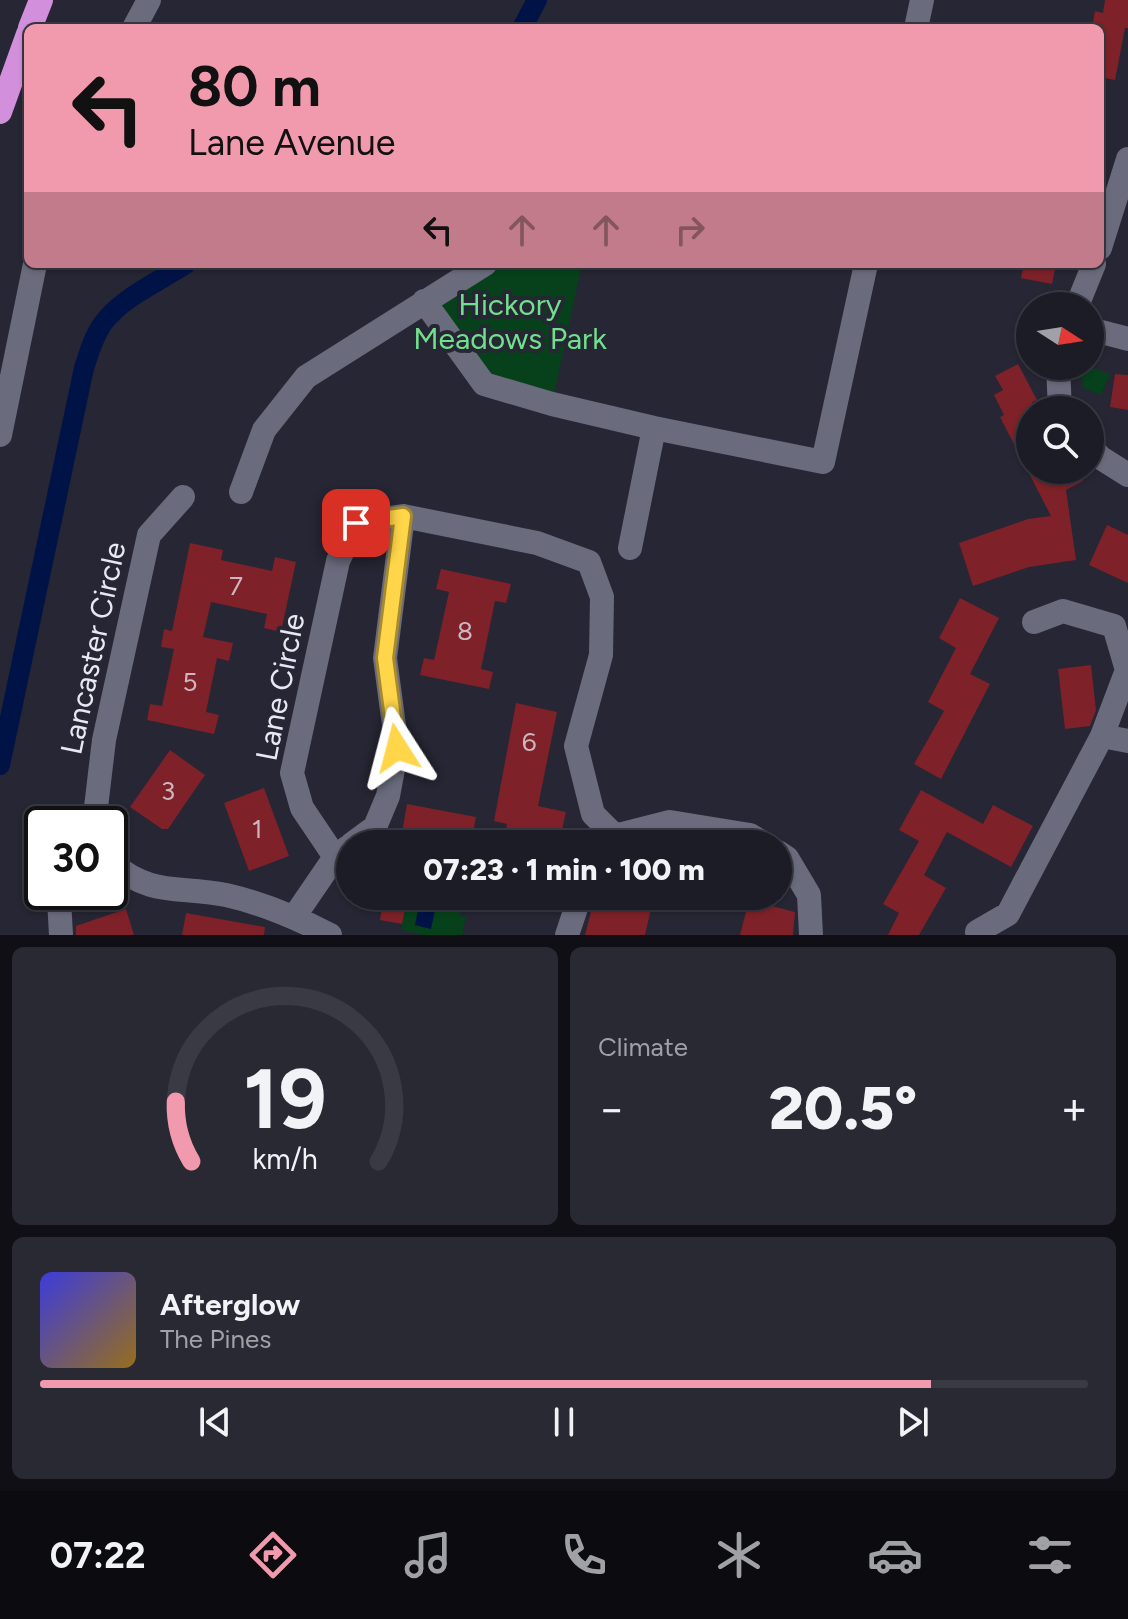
<!DOCTYPE html>
<html lang="en">
<head>
<meta charset="utf-8">
<style>
  :root { --surface:#1c1c27; --page:#292933; --text:#f1f3f6; --muted:#a0a1a7; --line:#3a3a44; --accent:#f29aad }
  body { margin:0; font-family:Figtree,sans-serif; background:var(--page); color:var(--text); height:100vh; display:flex; flex-direction:column; font-size:30px; white-space:nowrap }
  * { box-sizing:border-box; margin:0 }
  p { font-size:26px; color:var(--muted) }
  .icon { flex:none; width:44px; height:44px; fill:none; stroke:currentColor; stroke-width:2; stroke-linecap:round; stroke-linejoin:round }
  .map { position:relative; height:935px; overflow:hidden }
  .drawer { display:flex; flex-direction:column; gap:12px; padding:12px; background:#0f0f15; flex:1 }
  .drawer>* { flex:none }
  .guide { position:absolute; left:24px; top:24px; width:1080px; height:244px; border-radius:12px; box-shadow:0 2px 6px #0004,0 0 0 2px var(--line); background:#f29aad; color:#111; overflow:hidden }
  .needle { width:52px; rotate:102deg }
  .controls { position:absolute; left:1016px; top:292px; display:grid; gap:16px }
  .controls a { display:grid; place-items:center; width:88px; height:88px; border-radius:50%; background:var(--surface); box-shadow:0 2px 6px #0004,0 0 0 2px var(--line); font-size:40px }
  .speed { position:absolute; left:24px; top:806px; display:flex; gap:16px; font-size:40px; font-weight:700; text-align:center }
  .speed>* { display:grid; place-content:center; width:104px; height:104px; border-radius:50%; background:var(--surface); box-shadow:0 2px 6px #0004,0 0 0 2px var(--line); line-height:1 }
  .speed .limit { border:4px solid #111; border-radius:12px; background:#fff; color:#111 }
  .pin { position:absolute; display:grid; place-items:center; width:68px; height:68px; color:#fff; margin:-34px; border-radius:16px; box-shadow:0 4px 12px #0006 }
  .me { position:absolute; width:88px; margin:-44px; rotate:351deg; stroke-linejoin:round; filter:drop-shadow(0 0 6px #0008) }
  .turn { display:flex; align-items:center; gap:28px; height:168px; padding:0 32px; font-size:36px }
  .turn .icon { width:104px; height:104px; stroke-width:2.5 }
  .turn b { display:block; font-size:56px; line-height:68px }
  .lanes { display:flex; align-items:center; height:76px; padding:0 32px; background:#0003; justify-content:center; gap:40px; direction:ltr }
  .lanes .off { opacity:.35 }
  .big { font-size:60px; font-weight:800; line-height:1.1 }
  .drawer .card { flex:1; display:flex; flex-direction:column; justify-content:center; gap:12px; min-width:0; padding:0 28px; border-radius:12px; background:var(--page) }
  .drawer .dial { align-items:center; gap:0 }
  .dial svg { height:208px; overflow:visible; fill:none; stroke:var(--line); stroke-width:7; stroke-linecap:round; text-anchor:middle }
  .dial text { fill:var(--text); stroke:none }
  .song { display:flex; align-items:center; gap:24px }
  .cover { width:96px; height:96px; border-radius:12px; background:linear-gradient(135deg,hsl(240 70% 55%),hsl(40 70% 35%)) }
  .played { height:8px; border-radius:4px; background:linear-gradient(90deg,var(--accent) 85%,var(--line) 85%) }
  .keys { display:flex; justify-content:space-around; direction:ltr }
  .heat { display:flex; justify-content:space-between; align-items:center; font-size:44px; direction:ltr }
  .drawer .tiles { flex:1; display:grid; gap:12px; grid-template-columns:1fr 1fr }
  .card:last-child { grid-column:span 2 }
  .trip { position:absolute; left:336px; top:830px; width:456px; height:80px; border-radius:40px; background:var(--surface); box-shadow:0 2px 6px #0004,0 0 0 2px var(--line); font-weight:800; line-height:80px; text-align:center }
  .menu { display:flex; height:128px; justify-content:space-around; align-items:center; background:#0b0b10; color:var(--muted) }
  .menu .icon { width:56px; height:56px }
  .menu .current { color:var(--accent) }
  .menu b { font-size:36px; color:var(--text) }
  .map>svg:first-child { display:block }
</style>
</head>
<body>
<div class="map">
<svg width="1128" height="935" viewBox="0 0 1128 935">
  <rect width="100%" height="100%" fill="#262634"/>
  <path fill="#06411b" d="M 485,264 L 582,264 L 552,404 L 484,384 L 424,301 Z
    M 1086,366 L 1110,374 L 1101,395 L 1083,388 L 1082,376 Z
    M 408,896 L 463,896 L 459,915 L 466,917 L 462,935 L 423,935 L 401,930 Z"/>
  <path fill="#001347" d="M 421,896 L 438,896 L 431,929 L 415,925 Z"/>
  <g fill="none" stroke-linecap="round" stroke-linejoin="round">
    <path stroke="#001347" stroke-width="20" d="M 522,28 L 537,0
      M 0,765 L 84,368 C 89,353 94,335 104,322 C 123,297 160,281 186,264"/>
  </g>
  <path fill="#7e2128" d="M 1105,0 L 1128,0 L 1128,28 L 1125,28 L 1115,80 L 1100,77 L 1100,28 L 1092,28 L 1095,11 L 1103,13 Z
    M 1024,264 L 1056,264 L 1052,284 L 1021,278 Z
    M 1018,364 L 1037,400 L 1032,402 L 1036,410 L 1030,410 L 1030,470 L 1078,470 L 1083,481 L 1066,490 L 1076,560 L 1029,567 L 973,586 L 959,543 L 1028,519 L 1051,516 L 1000,417 L 1004,415 L 994,395 L 1003,390 L 995,376 Z
    M 1115,374 L 1128,375 L 1128,410 L 1110,407 Z
    M 1107,525 L 1128,535 L 1128,583 L 1089,565 Z
    M 190,543 L 223,550 L 221,560 L 272,571 L 275,557 L 296,562 L 281,632 L 264,628 L 267,614 L 211,602 L 203,637 L 233,643 L 229,661 L 217,658 L 206,712 L 219,715 L 214,734 L 147,720 L 150,704 L 162,706 L 174,649 L 161,647 L 164,629 L 172,631 Z
    M 441,569 L 511,584 L 506,603 L 495,601 L 481,669 L 493,672 L 489,689 L 420,675 L 424,658 L 434,660 L 449,592 L 436,589 Z
    M 960,598 L 999,618 L 970,674 L 990,684 L 941,779 L 914,764 L 944,711 L 928,702 L 956,648 L 939,638 Z
    M 1091,665 L 1096,710 L 1090,726 L 1065,729 L 1058,669 Z
    M 516,703 L 557,712 L 538,806 L 566,812 L 562,830 L 548,828 L 545,844 L 503,844 L 507,824 L 494,821 Z
    M 170,750 L 205,775 L 168,829 L 162,829 L 130,807 Z
    M 264,788 L 289,856 L 249,871 L 224,803 Z
    M 921,790 L 983,824 L 993,805 L 1033,826 L 1011,867 L 947,832 L 924,875 L 946,888 L 919,935 L 888,935 L 899,913 L 883,904 L 919,841 L 899,830 Z
    M 407,804 L 476,817 L 471,844 L 400,844 Z
    M 384,896 L 408,896 L 402,924 L 380,920 Z
    M 595,896 L 654,896 L 645,935 L 585,935 Z
    M 749,900 L 795,912 L 793,935 L 740,935 Z
    M 126,909 L 134,935 L 76,935 L 76,926 Z
    M 186,913 L 265,927 L 264,935 L 182,935 Z"/>
  <g fill="none" stroke-linecap="round" stroke-linejoin="round">
    <path stroke="#6a6b7c" stroke-width="24" d="M 134,28 L 149,0
      M 916,28 L 922,0
      M 1100,248 L 1128,159
      M 424,301 L 484,384 L 552,404 L 654,428 L 823,462 L 866,264
      M 1077,306 L 1094,264
      M 1090,329 L 1128,339
      M 1058,366 L 1060,410
      M 0,435 L 35,264
      M 1090,446 L 1101,458 L 1128,475
      M 241,492 L 264,430 L 306,377 L 485,264
      M 630,548 L 654,428
      M 1102,736 L 1128,741
      M 94,824 L 104,740 L 149,535 L 183,497
      M 615,836 L 670,822 L 750,835 L 765,844
      M 352,844 L 375,827 L 388,796 L 397,748 L 385,658 L 403,516
      M 778,852 L 787,858 L 809,895 L 811,935
      M 335,857 L 302,808 L 292,773 L 338,561 L 356,523 L 403,516 L 537,543 L 589,562 L 602,597 L 601,655 L 576,746 L 593,814 L 615,836
      M 110,862 C 154,898 177,885 226,895 C 262,903 297,918 330,935
      M 294,917 L 335,857 L 348,847
      M 977,932 L 1008,914 L 1102,736 L 1127,670 L 1114,626 L 1063,611 L 1034,622
      M 61,935 L 59,899 L 63,892
      M 567,935 L 580,896"/>
    <path stroke="#d290dc" stroke-width="24" d="M 30,28 L 41,0
      M 0,112 L 28,34"/>
  </g>
  <g fill="none" stroke-linecap="round" stroke-linejoin="round">
    <defs>
      <path id="route" d="M 356,523 L 403,516 L 385,658 L 397,748"/>
    </defs>
    <use href="#route" stroke="#a68a30" stroke-width="20"/>
    <use href="#route" stroke="#ffd54a" stroke-width="14"/>
  </g>
  <g text-anchor="middle" dominant-baseline="central" stroke-width="8" stroke-linejoin="round" paint-order="stroke">
    <g font-size="26" fill="#ceb6c0">
      <text x="236" y="586">7</text>
      <text x="465" y="631">8</text>
      <text x="190" y="682">5</text>
      <text x="529" y="742">6</text>
      <text x="168" y="791">3</text>
      <text x="257" y="829">1</text>
    </g>
    <g font-size="30" fill="#70e08c" stroke="#262634">
      <text x="510" y="304">Hickory<tspan x="510" dy="34">Meadows Park</tspan></text>
    </g>
    <g font-size="30" fill="#e8e8f2" stroke="#262634">
      <text transform="translate(93 648) rotate(-78)">Lancaster Circle</text>
      <text transform="translate(280 687) rotate(-79)">Lane Circle</text>
    </g>
  </g>
</svg>
<div class="controls">
<a><svg class="needle" viewBox="-14 -14 28 28"><path d="M0-13l5 13h-10z" fill="#e53935"/><path d="M0 13l5-13h-10z" fill="#a0a1a7"/></svg></a>
<a><svg class="icon" aria-label="search" viewBox="0 0 24 24"><circle cx="10" cy="10" r="6"/><path d="M15 15l6 6"/></svg></a>
</div>
<div class="speed"><div class="limit">30</div></div>
<div class="pin" style="left:356px;top:523px;background:#d93025"><svg class="icon" aria-label="arrive" viewBox="0 0 24 24"><path d="M6 21V4h12l-3 4 3 4H6"/></svg></div>
<svg class="me" style="left:397px;top:748px" viewBox="-20 -20 40 40"><path d="M0-17L14 15 0 8-14 15z" fill="#ffd54a" stroke="#fff" stroke-width="4"/></svg>
<div class="trip">07:23 · 1 min · 100 m</div>
<div class="guide">
<div class="turn"><svg class="icon" aria-label="left" viewBox="0 0 24 24"><path d="M17 20v-9H6M10 6l-5 5 5 5"/></svg><div><b>80 m</b>Lane Avenue</div></div>
<div class="lanes"><svg class="icon" aria-label="left" viewBox="0 0 24 24"><path d="M17 20v-9H6M10 6l-5 5 5 5"/></svg><svg class="icon off" aria-label="ahead" viewBox="0 0 24 24"><path d="M12 20V5M6 11l6-6 6 6"/></svg><svg class="icon off" aria-label="ahead" viewBox="0 0 24 24"><path d="M12 20V5M6 11l6-6 6 6"/></svg><svg class="icon off" aria-label="right" viewBox="0 0 24 24"><path d="M7 20v-9h11M14 6l5 5-5 5"/></svg></div>
</div>
</div>
<section class="drawer">
<div class="tiles">
<div class="card dial"><svg viewBox="0 0 100 80">
<path d="M14 69A42 42 0 1 1 86 69"/>
<path d="M14 69A42 42 0 0 1 8 46" stroke="#f29aad"/>
<text x="50" y="56" font-size="32" font-weight="700">19</text>
<text x="50" y="72" font-size="11">km/h</text>
</svg></div>
<div class="card"><p>Climate</p>
<div class="heat"><a>−</a><b class="big">20.5°</b><a>+</a></div>
</div>
<div class="card">
<div class="song"><i class="cover"></i><div><b>Afterglow</b><p>The Pines</p></div></div>
<div class="played"></div>
<div class="keys"><svg class="icon" aria-label="previous" viewBox="0 0 24 24"><path d="M18 5L8 12l10 7zM5 5v14"/></svg><svg class="icon" aria-label="pause" viewBox="0 0 24 24"><path d="M8 5v14M16 5v14"/></svg><svg class="icon" aria-label="next" viewBox="0 0 24 24"><path d="M6 5l10 7-10 7zM19 5v14"/></svg></div>
</div>
</div>
</section>
<nav class="menu">
<b>07:22</b>
<svg class="icon current" aria-label="directions" viewBox="0 0 24 24"><path d="M12 3l9 9-9 9-9-9zM9 14v-3h6M13 9l2 2-2 2"/></svg>
<svg class="icon" aria-label="music" viewBox="0 0 24 24"><path d="M9 18V5l10-2v13"/><circle cx="6" cy="18" r="3"/><circle cx="16" cy="16" r="3"/></svg>
<svg class="icon" aria-label="phone" viewBox="0 0 24 24"><path d="M5 4h4l2 5-3 2q2 4 5 5l2-3 5 2v4C11 20 4 13 5 4z"/></svg>
<svg class="icon" aria-label="climate" viewBox="0 0 24 24"><path d="M12 3v18M4 7l16 10M4 17L20 7"/></svg>
<svg class="icon" aria-label="car" viewBox="0 0 24 24"><path d="M5 17H2v-5l4-1 3-4h7l3 4 3 1v5h-3M9 17h6M6 11h13"/><circle cx="7" cy="17" r="2"/><circle cx="17" cy="17" r="2"/></svg>
<svg class="icon" aria-label="filters" viewBox="0 0 24 24"><path d="M4 7h16M4 17h16"/><circle cx="9" cy="7" r="2"/><circle cx="15" cy="17" r="2"/></svg>
</nav>
</body>
</html>
